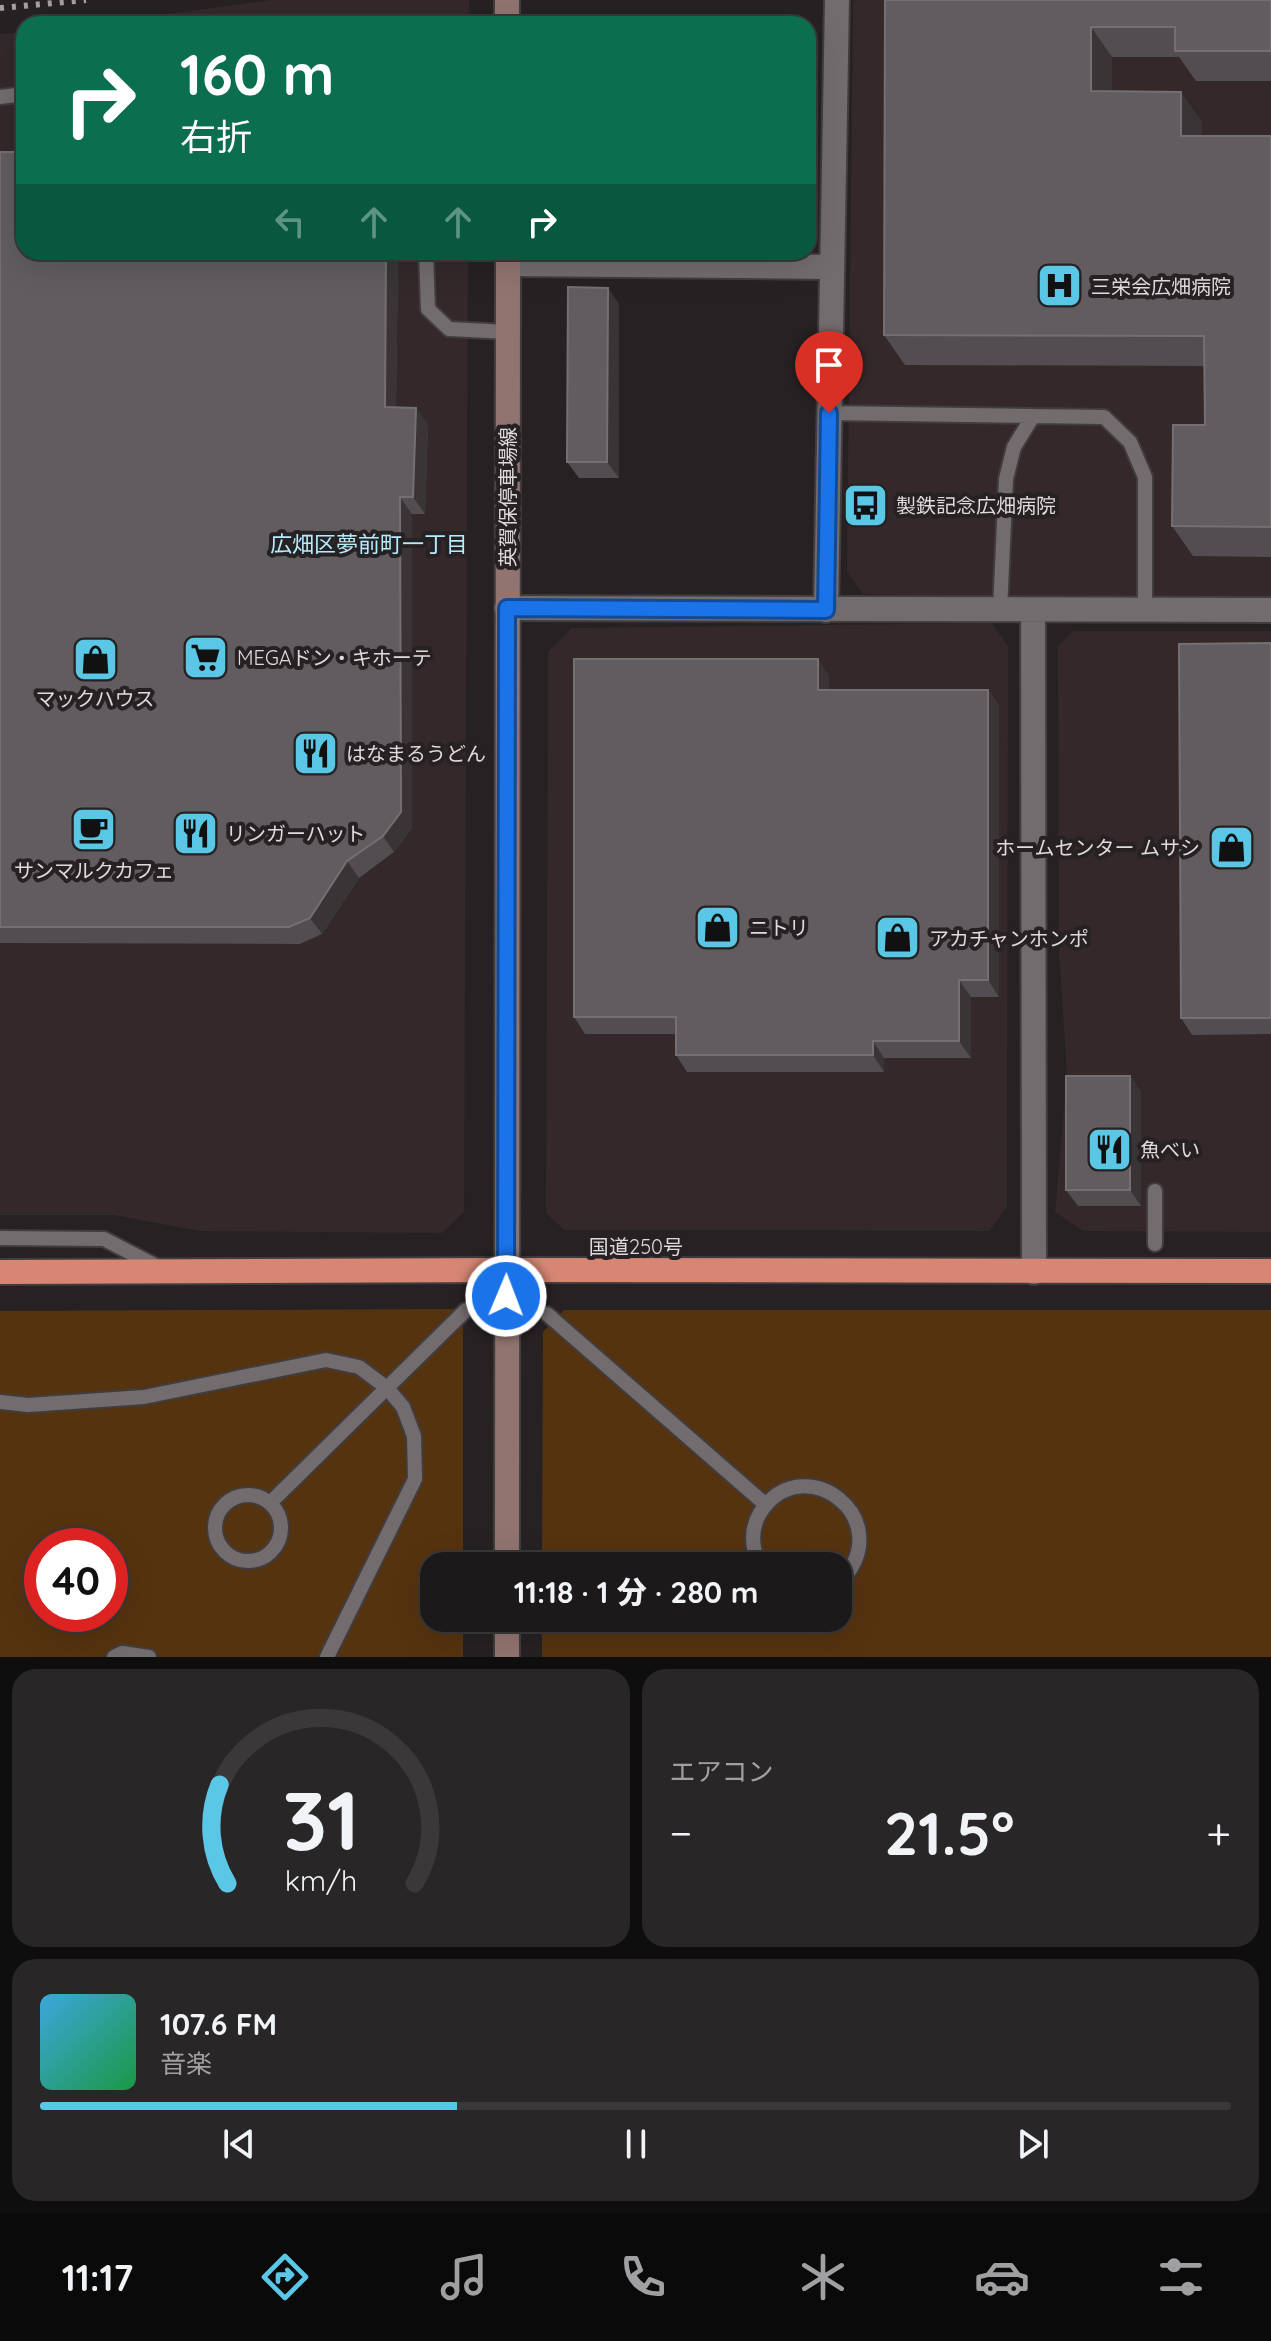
<!DOCTYPE html>
<html lang="ja">
<head>
<meta charset="utf-8">
<style>
  :root { --surface:#1c191a; --page:#292627; --text:#f1f3f6; --muted:#a0a0a2; --line:#3a3839; --accent:#5bc7e7 }
  body { margin:0; font-family:Quicksand,"Noto Sans JP",sans-serif; background:var(--page); color:var(--text); height:100vh; display:flex; flex-direction:column; font-size:30px; white-space:nowrap }
  * { box-sizing:border-box; margin:0 }
  p { font-size:26px; color:var(--muted) }
  .icon { flex:none; width:44px; height:44px; fill:none; stroke:currentColor; stroke-width:2; stroke-linecap:round; stroke-linejoin:round }
  .map { position:relative; height:1657px; overflow:hidden }
  .drawer { display:flex; flex-direction:column; gap:12px; padding:12px; background:#0f0e0e; flex:1 }
  .drawer>* { flex:none }
  .guide { position:absolute; left:16px; top:16px; width:800px; height:244px; border-radius:24px; box-shadow:0 8px 32px #0002,0 0 0 2px var(--line); background:#0b6e4f; color:#fff; overflow:hidden }
  .speed { position:absolute; left:24px; top:1528px; display:flex; gap:16px; font-size:40px; font-weight:700; text-align:center }
  .speed>* { display:grid; place-content:center; width:104px; height:104px; border-radius:50%; background:var(--surface); box-shadow:0 8px 32px #0002,0 0 0 2px var(--line); line-height:1 }
  .speed .limit { border:12px solid #d22; background:#fff; color:#111 }
  .pin { position:absolute; display:grid; place-items:center; width:68px; height:68px; color:#fff; margin:-82px -34px; border-radius:50% 50% 50% 0; rotate:-45deg; box-shadow:0 0 8px #0007 }
  .pin .icon { rotate:45deg }
  .me { position:absolute; width:88px; margin:-44px; rotate:1deg; stroke-linejoin:round; filter:drop-shadow(0 0 6px #0008) }
  .turn { display:flex; align-items:center; gap:28px; height:168px; padding:0 32px; font-size:36px }
  .turn .icon { width:104px; height:104px; stroke-width:2.5 }
  .turn b { display:block; font-size:56px; line-height:68px }
  .lanes { display:flex; align-items:center; height:76px; padding:0 32px; background:#0003; justify-content:center; gap:40px; direction:ltr }
  .lanes .off { opacity:.35 }
  .big { font-size:60px; font-weight:800; line-height:1.1 }
  .drawer .widget { flex:1; display:flex; flex-direction:column; justify-content:center; gap:12px; min-width:0; padding:0 28px; border-radius:24px; background:var(--page) }
  .drawer .dial { align-items:center; gap:0 }
  .dial svg { height:208px; overflow:visible; fill:none; stroke:var(--line); stroke-width:7; stroke-linecap:round; text-anchor:middle }
  .dial text { fill:var(--text); stroke:none }
  .song { display:flex; align-items:center; gap:24px }
  .cover { width:96px; height:96px; border-radius:12px; background:linear-gradient(135deg,hsl(200 70% 55%),hsl(140 70% 35%)) }
  .played { height:8px; border-radius:4px; background:linear-gradient(90deg,var(--accent) 35%,var(--line) 35%) }
  .keys { display:flex; justify-content:space-around; direction:ltr }
  .heat { display:flex; justify-content:space-between; align-items:center; font-size:44px; direction:ltr }
  .drawer .tiles { flex:1; display:grid; gap:12px; grid-template-columns:1fr 1fr }
  .widget:last-child { grid-column:span 2 }
  .trip { position:absolute; left:420px; top:1552px; width:432px; height:80px; border-radius:24px; background:var(--surface); box-shadow:0 8px 32px #0002,0 0 0 2px var(--line); font-weight:800; line-height:80px; text-align:center }
  .tabs { display:flex; height:128px; justify-content:space-around; align-items:center; background:#0b0a0a; color:var(--muted) }
  .tabs .icon { width:56px; height:56px }
  .tabs .on { color:var(--accent) }
  .tabs b { font-size:36px; color:var(--text) }
  .map>svg:first-child { display:block }
</style>
</head>
<body>
<div class="map">
<svg width="1271" height="1657" viewBox="0 0 1271 1657">
  <rect width="100%" height="100%" fill="#262122"/>
  <path fill="#34282b" d="M 270,0 L 469,0 L 469,24 L 94,24 Z
    M 853,0 L 1271,0 L 1271,596 L 1001,597 L 863,594 L 847,572 Z
    M 24,32 L 24,252 L 468,252 L 464,1212 L 442,1233 L 199,1231 L 114,1215 L 0,1215 L 0,34 Z
    M 992,623 L 1008,646 L 1007,1207 L 989,1231 L 564,1230 L 546,1213 L 548,652 L 572,628 Z
    M 1073,631 L 1271,631 L 1271,1232 L 1083,1231 L 1055,1212 L 1067,1073 L 1059,954 L 1058,646 Z"/>
  <path fill="#56330f" fill-rule="evenodd" d="M 454,1309 L 463,1321 L 463,1566 L 434,1566 L 434,1618 L 463,1618 L 463,1657 L 0,1657 L 0,1311 ZM 42,1546 L 110,1546 L 110,1614 L 42,1614 Z
    M 564,1310 L 1271,1310 L 1271,1657 L 542,1657 L 542,1618 L 838,1618 L 838,1566 L 542,1566 L 543,1332 Z"/>
  <g fill="none" stroke-linecap="round" stroke-linejoin="round">
    <defs>
      <path id="lane" d="M 0,97 L 24,94
        M 426,252 L 428,309 L 449,329 L 508,332
        M 829,413 L 1033,416
        M 1000,610 L 1006,479 L 1014,447 L 1033,416 L 1104,417 L 1130,442 L 1145,477 L 1145,610
        M 0,1238 L 104,1239 L 158,1267
        M 1155,1244 L 1155,1191
        M 547,1314 L 766,1505
        M 0,1402 L 28,1405 L 144,1397 L 326,1360 L 359,1367 L 387,1388 L 403,1407 L 414,1436 L 415,1479 L 327,1657
        M215 1528a33 33 0 1 1 66 0a33 33 0 1 1-66 0Z
        M 270,1503 L 466,1310
        M 760,1566 C 752,1549 750,1530 760,1513 C 803,1445 903,1521 838,1584
        M 114,1657 L 122,1653 L 149,1657"/>
      <path id="street" d="M 508,264 L 832,267
        M 507,608 L 1271,610
        M 826,610 L 837,0
        M 1033,610 L 1034,1272"/>
      <path id="secondary" d="M 507,0 L 507,24
        M 507,1566 L 508,252
        M 507,1618 L 507,1657"/>
      <path id="highway" d="M 0,1272 L 506,1270 L 1271,1271"/>
    </defs>
    <use href="#lane" stroke="#413d3e" stroke-width="18"/>
    <use href="#street" stroke="#413d3e" stroke-width="28"/>
    <use href="#secondary" stroke="#413d3e" stroke-width="28"/>
    <use href="#highway" stroke="#413d3e" stroke-width="28"/>
    <use href="#lane" stroke="#736c6e" stroke-width="14"/>
    <use href="#street" stroke="#736c6e" stroke-width="24"/>
    <use href="#secondary" stroke="#917470" stroke-width="24"/>
    <use href="#highway" stroke="#d78674" stroke-width="24"/>
    <path stroke="#a4a0a1" stroke-width="6" stroke-dasharray="4 8" stroke-linecap="butt" d="M 0,8 L 86,0"/>
  </g>
  <path fill="#514d50" d="M 885,0 L 1271,0 L 1271,81 L 1196,81 L 1179,57 L 1112,57 L 1112,92 L 1202,122 L 1202,136 L 1271,136 L 1271,557 L 1193,556 L 1172,526 L 1205,425 L 1204,366 L 905,365 L 884,335 Z
    M 0,152 L 24,252 L 398,252 L 396,407 L 428,424 L 425,514 L 412,514 L 412,828 L 394,852 L 359,878 L 322,934 L 300,944 L 0,943 Z
    M 619,304 L 619,478 L 579,478 L 567,462 Z
    M 1271,643 L 1271,1034 L 1192,1035 L 1181,1018 Z
    M 829,676 L 829,690 L 988,690 L 999,706 L 999,997 L 971,997 L 971,1058 L 884,1058 L 884,1072 L 687,1072 L 676,1055 L 676,1034 L 585,1034 L 574,1017 Z
    M 1130,1076 L 1141,1092 L 1141,1206 L 1078,1206 L 1066,1190 Z"/>
  <path fill="#393537" d="M 1091,27 L 1112,57 L 1112,121 L 1091,91 Z
    M 1181,92 L 1202,122 L 1202,166 L 1181,136 Z
    M 386,252 L 398,252 L 396,424 L 385,407 Z
    M 608,288 L 619,304 L 619,478 L 607,462 Z
    M 416,408 L 428,424 L 425,514 L 413,497 Z
    M 400,497 L 412,514 L 412,828 L 394,852 L 383,836 Z
    M 818,659 L 829,676 L 829,706 L 818,690 Z
    M 988,690 L 999,706 L 999,997 L 988,980 Z
    M 347,861 L 359,878 L 322,934 L 310,918 Z
    M 959,980 L 971,997 L 971,1058 L 959,1041 Z
    M 873,1041 L 884,1058 L 884,1072 L 873,1055 Z
    M 1130,1076 L 1141,1092 L 1141,1206 L 1130,1190 Z"/>
  <path fill="#605c5f" stroke="#747072" stroke-width="2" d="M 885,0 L 1271,0 L 1271,51 L 1175,51 L 1175,27 L 1091,27 L 1091,91 L 1181,92 L 1181,136 L 1271,136 L 1271,527 L 1172,526 L 1173,425 L 1205,425 L 1204,336 L 884,335 Z
    M 0,152 L 24,152 L 24,252 L 386,252 L 385,407 L 416,408 L 413,497 L 400,497 L 401,812 L 383,836 L 347,861 L 310,918 L 289,927 L 0,927 Z
    M 568,287 L 608,288 L 607,462 L 567,462 Z
    M 1271,643 L 1271,1018 L 1181,1018 L 1179,644 Z
    M 574,659 L 818,659 L 818,690 L 988,690 L 988,980 L 959,980 L 959,1041 L 873,1041 L 873,1055 L 676,1055 L 676,1017 L 574,1017 Z
    M 1066,1076 L 1130,1076 L 1130,1190 L 1066,1190 Z"/>
  <g fill="none" stroke-linecap="round" stroke-linejoin="round">
    <defs>
      <path id="route" d="M 506,1296 L 507,608 L 826,610 L 829,413"/>
    </defs>
    <use href="#route" stroke="#114b97" stroke-width="20"/>
    <use href="#route" stroke="#1a73e8" stroke-width="14"/>
  </g>
  <defs>
    <symbol id="hospital-square" viewBox="-11 -11 22 22"><rect x="-9" y="-9" width="18" height="18" rx="4" fill="#5bc7e7" stroke="#262122"/><path d="M-5-5h3v3.5h4V-5h3V5h-3V1.5h-4V5h-3Z" fill="#111"/></symbol>
    <symbol id="bus-square" viewBox="-11 -11 22 22"><rect x="-9" y="-9" width="18" height="18" rx="4" fill="#5bc7e7" stroke="#262122"/><path d="M-5-6H5V4H4V6H2V4H-2V6H-4V4H-5ZM-3.5-4V0h7V-4ZM-3.5 1.2v1.5H-2V1.2ZM2 1.2v1.5H3.5V1.2Z" fill="#111"/></symbol>
    <symbol id="supermarket-square" viewBox="-11 -11 22 22"><rect x="-9" y="-9" width="18" height="18" rx="4" fill="#5bc7e7" stroke="#262122"/><path d="M-6-5.5h2.5l.6 2H6L4.5 2H-2.5L-4.4-4H-6ZM-1.5 3.2a1.3 1.3 0 1 0 .1 0ZM3 3.2a1.3 1.3 0 1 0 .1 0Z" fill="#111"/></symbol>
    <symbol id="shop-square" viewBox="-11 -11 22 22"><rect x="-9" y="-9" width="18" height="18" rx="4" fill="#5bc7e7" stroke="#262122"/><path d="M-5-2.5h2.3a2.7 3.5 0 0 1 5.4 0H5L5.5 6h-11ZM-1.5-2.5h3a1.5 2.3 0 0 0-3 0Z" fill="#111"/></symbol>
    <symbol id="restaurant-square" viewBox="-11 -11 22 22"><rect x="-9" y="-9" width="18" height="18" rx="4" fill="#5bc7e7" stroke="#262122"/><path d="M-5-6h1v4h1v-4h1v4h1v-4h1v5L-1.5 .5V6h-2V.5L-5-1ZM5-6V6H3V1.5H1.5Q1.5-4 5-6Z" fill="#111"/></symbol>
    <symbol id="cafe-square" viewBox="-11 -11 22 22"><rect x="-9" y="-9" width="18" height="18" rx="4" fill="#5bc7e7" stroke="#262122"/><path d="M-5.5-4.5H6V0H3Q3 3.5 0 3.5H-2.5Q-5.5 3.5-5.5 0ZM3-3.2v2h1.7v-2ZM-6 4.5H4V6H-6Z" fill="#111"/></symbol>
  </defs>
  <g fill-rule="evenodd">
    <use href="#hospital-square" x="1034" y="260" width="51" height="51"/>
    <use href="#bus-square" x="840" y="480" width="51" height="51"/>
    <use href="#supermarket-square" x="180" y="632" width="51" height="51"/>
    <use href="#shop-square" x="70" y="634" width="51" height="51"/>
    <use href="#restaurant-square" x="290" y="728" width="51" height="51"/>
    <use href="#cafe-square" x="68" y="804" width="51" height="51"/>
    <use href="#restaurant-square" x="170" y="808" width="51" height="51"/>
    <use href="#shop-square" x="1206" y="822" width="51" height="51"/>
    <use href="#shop-square" x="692" y="902" width="51" height="51"/>
    <use href="#shop-square" x="872" y="912" width="51" height="51"/>
    <use href="#restaurant-square" x="1084" y="1124" width="51" height="51"/>
  </g>
  <g text-anchor="middle" dominant-baseline="central" stroke-width="8" stroke-linejoin="round" paint-order="stroke">
    <g font-size="20" fill="#dfdbdc" stroke="#262122" text-anchor="start">
      <text x="1091" y="286">三栄会広畑病院</text>
      <text x="896" y="505">製鉄記念広畑病院</text>
      <text x="237" y="657">MEGAドン・キホーテ</text>
      <text x="95" y="698" text-anchor="middle">マックハウス</text>
      <text x="346" y="753">はなまるうどん</text>
      <text x="226" y="833">リンガーハット</text>
      <text x="1200" y="847" text-anchor="end">ホームセンター ムサシ</text>
      <text x="94" y="870" text-anchor="middle">サンマルクカフェ</text>
      <text x="749" y="927">ニトリ</text>
      <text x="929" y="938">アカチャンホンポ</text>
      <text x="1140" y="1149">魚べい</text>
    </g>
    <g font-size="20" fill="#dfdbdc" stroke="#262122">
      <text transform="translate(507 497) rotate(-90)">英賀保停車場線</text>
      <text x="636" y="1246">国道250号</text>
    </g>
    <g font-size="22" fill="#b5ebfd" stroke="#262122">
      <text x="369" y="544">広畑区夢前町一丁目</text>
    </g>
  </g>
</svg>
<div class="speed"><div class="limit">40</div></div>
<div class="pin" style="left:829px;top:413px;background:#d93025"><svg class="icon" aria-label="arrive" viewBox="0 0 24 24"><path d="M6 21V4h12l-3 4 3 4H6"/></svg></div>
<svg class="me" style="left:506px;top:1296px" viewBox="-20 -20 40 40"><circle r="17" fill="#1a73e8" stroke="#fff" stroke-width="3"/><path d="M0-11L8 9 0 5-8 9z" fill="#fff"/></svg>
<div class="trip">11:18 · 1 分 · 280 m</div>
<div class="guide">
<div class="turn"><svg class="icon" aria-label="right" viewBox="0 0 24 24"><path d="M7 20v-9h11M14 6l5 5-5 5"/></svg><div><b>160 m</b>右折</div></div>
<div class="lanes"><svg class="icon off" aria-label="left" viewBox="0 0 24 24"><path d="M17 20v-9H6M10 6l-5 5 5 5"/></svg><svg class="icon off" aria-label="ahead" viewBox="0 0 24 24"><path d="M12 20V5M6 11l6-6 6 6"/></svg><svg class="icon off" aria-label="ahead" viewBox="0 0 24 24"><path d="M12 20V5M6 11l6-6 6 6"/></svg><svg class="icon" aria-label="right" viewBox="0 0 24 24"><path d="M7 20v-9h11M14 6l5 5-5 5"/></svg></div>
</div>
</div>
<section class="drawer">
<div class="tiles">
<div class="widget dial"><svg viewBox="0 0 100 80">
<path d="M14 69A42 42 0 1 1 86 69"/>
<path d="M14 69A42 42 0 0 1 11 31" stroke="#5bc7e7"/>
<text x="50" y="56" font-size="32" font-weight="700">31</text>
<text x="50" y="72" font-size="11">km/h</text>
</svg></div>
<div class="widget"><p>エアコン</p>
<div class="heat"><a>−</a><b class="big">21.5°</b><a>+</a></div>
</div>
<div class="widget">
<div class="song"><i class="cover"></i><div><b>107.6 FM</b><p>音楽</p></div></div>
<div class="played"></div>
<div class="keys"><svg class="icon" aria-label="previous" viewBox="0 0 24 24"><path d="M18 5L8 12l10 7zM5 5v14"/></svg><svg class="icon" aria-label="pause" viewBox="0 0 24 24"><path d="M8 5v14M16 5v14"/></svg><svg class="icon" aria-label="next" viewBox="0 0 24 24"><path d="M6 5l10 7-10 7zM19 5v14"/></svg></div>
</div>
</div>
</section>
<nav class="tabs">
<b>11:17</b>
<svg class="icon on" aria-label="directions" viewBox="0 0 24 24"><path d="M12 3l9 9-9 9-9-9zM9 14v-3h6M13 9l2 2-2 2"/></svg>
<svg class="icon" aria-label="music" viewBox="0 0 24 24"><path d="M9 18V5l10-2v13"/><circle cx="6" cy="18" r="3"/><circle cx="16" cy="16" r="3"/></svg>
<svg class="icon" aria-label="phone" viewBox="0 0 24 24"><path d="M5 4h4l2 5-3 2q2 4 5 5l2-3 5 2v4C11 20 4 13 5 4z"/></svg>
<svg class="icon" aria-label="climate" viewBox="0 0 24 24"><path d="M12 3v18M4 7l16 10M4 17L20 7"/></svg>
<svg class="icon" aria-label="car" viewBox="0 0 24 24"><path d="M5 17H2v-5l4-1 3-4h7l3 4 3 1v5h-3M9 17h6M6 11h13"/><circle cx="7" cy="17" r="2"/><circle cx="17" cy="17" r="2"/></svg>
<svg class="icon" aria-label="filters" viewBox="0 0 24 24"><path d="M4 7h16M4 17h16"/><circle cx="9" cy="7" r="2"/><circle cx="15" cy="17" r="2"/></svg>
</nav>
</body>
</html>
